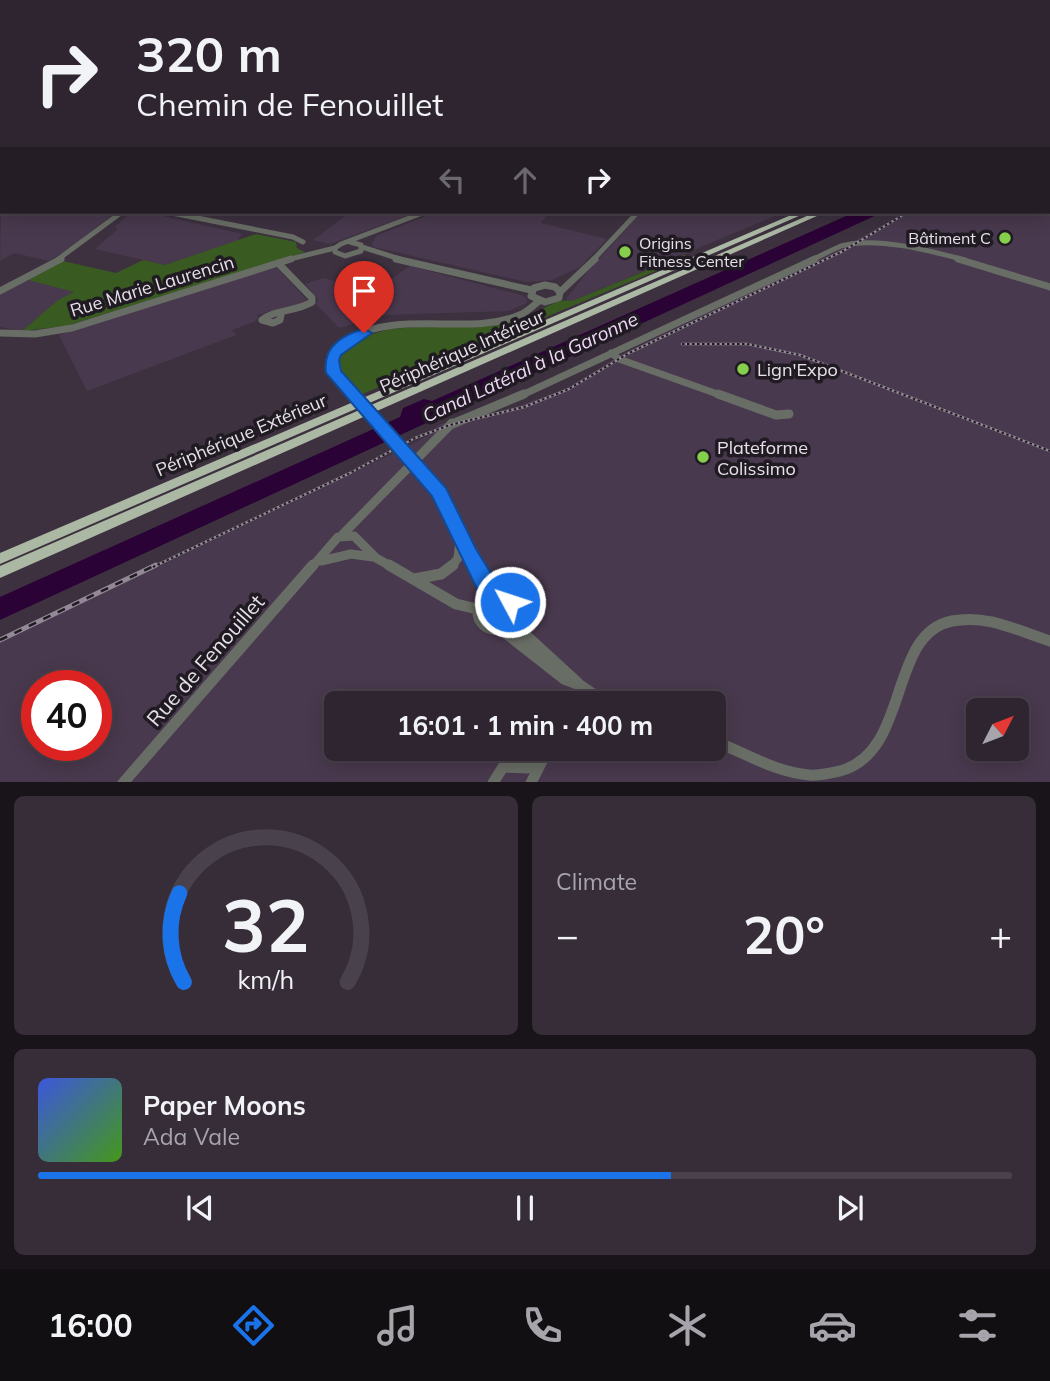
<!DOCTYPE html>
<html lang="en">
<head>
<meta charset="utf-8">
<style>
  :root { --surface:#2e2530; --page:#362d38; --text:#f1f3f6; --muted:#a7a5ab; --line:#49424c; --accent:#1a73e8 }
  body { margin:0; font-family:Mulish,sans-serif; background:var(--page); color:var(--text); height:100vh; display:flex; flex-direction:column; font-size:26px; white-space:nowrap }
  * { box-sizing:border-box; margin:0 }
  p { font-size:23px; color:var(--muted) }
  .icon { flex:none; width:38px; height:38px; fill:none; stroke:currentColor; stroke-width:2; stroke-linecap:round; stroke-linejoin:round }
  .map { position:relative; height:782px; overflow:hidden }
  .sheet { display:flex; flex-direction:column; gap:14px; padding:14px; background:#19141a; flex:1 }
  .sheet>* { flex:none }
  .guide { position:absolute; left:0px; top:0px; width:1050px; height:214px; box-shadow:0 4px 18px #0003,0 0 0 2px var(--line); background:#2e2530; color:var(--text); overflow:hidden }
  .needle { width:46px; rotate:48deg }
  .tools { position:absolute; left:966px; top:698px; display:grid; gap:14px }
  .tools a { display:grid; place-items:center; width:63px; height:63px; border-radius:10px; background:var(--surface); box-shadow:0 4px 18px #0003,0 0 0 2px var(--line); font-size:35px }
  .speed { position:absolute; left:21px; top:670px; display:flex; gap:14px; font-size:35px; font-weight:700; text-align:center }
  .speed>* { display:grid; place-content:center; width:91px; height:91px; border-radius:50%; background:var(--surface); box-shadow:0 4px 18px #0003,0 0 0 2px var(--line); line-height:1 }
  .speed .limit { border:10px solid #d22; background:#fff; color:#111 }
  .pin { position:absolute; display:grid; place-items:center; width:60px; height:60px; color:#fff; margin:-72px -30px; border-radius:50% 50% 50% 0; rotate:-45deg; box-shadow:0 0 7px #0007 }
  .pin .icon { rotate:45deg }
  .me { position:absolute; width:77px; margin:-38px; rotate:310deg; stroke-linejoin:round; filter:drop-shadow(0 0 5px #0008) }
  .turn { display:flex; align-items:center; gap:24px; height:147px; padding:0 21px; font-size:32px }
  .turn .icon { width:91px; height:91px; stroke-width:2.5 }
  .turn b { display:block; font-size:49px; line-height:60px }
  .lanes { display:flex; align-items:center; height:66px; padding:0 21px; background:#0003; justify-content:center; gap:35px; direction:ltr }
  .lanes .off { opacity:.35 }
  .big { font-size:52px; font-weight:700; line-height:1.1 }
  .sheet .widget { flex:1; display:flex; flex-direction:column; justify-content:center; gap:10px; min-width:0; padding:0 24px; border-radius:10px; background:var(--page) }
  .sheet .dial { align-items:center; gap:0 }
  .dial svg { height:182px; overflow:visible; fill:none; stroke:var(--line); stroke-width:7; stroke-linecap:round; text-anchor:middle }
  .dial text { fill:var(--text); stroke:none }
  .song { display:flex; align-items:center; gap:21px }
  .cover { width:84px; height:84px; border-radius:10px; background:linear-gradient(135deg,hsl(230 70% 55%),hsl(100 70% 35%)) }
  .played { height:7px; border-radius:4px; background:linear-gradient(90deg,var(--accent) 65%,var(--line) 65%) }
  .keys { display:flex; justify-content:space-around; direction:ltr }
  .heat { display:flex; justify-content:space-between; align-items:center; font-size:38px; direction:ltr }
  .sheet .tiles { flex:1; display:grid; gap:14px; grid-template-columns:1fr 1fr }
  .widget:last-child { grid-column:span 2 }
  .trip { position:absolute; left:324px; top:691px; width:402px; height:70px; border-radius:10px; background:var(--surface); box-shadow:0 4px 18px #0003,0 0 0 2px var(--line); font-weight:700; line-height:70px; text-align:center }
  .tabs { display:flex; height:112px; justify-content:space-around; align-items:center; background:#120f13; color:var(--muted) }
  .tabs .icon { width:49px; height:49px }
  .tabs .on { color:var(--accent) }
  .tabs b { font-size:32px; color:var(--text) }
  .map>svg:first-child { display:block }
</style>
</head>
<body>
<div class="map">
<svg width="1050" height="783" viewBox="0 0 1050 783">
  <rect width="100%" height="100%" fill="#3d3140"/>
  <path fill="#49394e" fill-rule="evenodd" d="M 1050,146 L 1050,782 L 0,783 L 0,642 L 308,495 L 428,436 L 440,424 L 501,412 L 564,390 L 621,355 L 913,212 L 1048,212 ZM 37,686 L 96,686 L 96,746 L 37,746 ZM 336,704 L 714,704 L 714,749 L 336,749 ZM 978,710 L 1017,710 L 1017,749 L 978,749 Z
    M 2,160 L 2,212 L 116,212 L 74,245 L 49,261 L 14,253 L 0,261 Z
    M 137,212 L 145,212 L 242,234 L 238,238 L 240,240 L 165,265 L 95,249 L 117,230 L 115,227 L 130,213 Z
    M 351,212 L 417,212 L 330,244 L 313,240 Z
    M 436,212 L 549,212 L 541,223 L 607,239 L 580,267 L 552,280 L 527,282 L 373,247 L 372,244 L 376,236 Z
    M 642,212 L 706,212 L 724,215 L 726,212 L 782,213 L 572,301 L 566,299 L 588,271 Z
    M 410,266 L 521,295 L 527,298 L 527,303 L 509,311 L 384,315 L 339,328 L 316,304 L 318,299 L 305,284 L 323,278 L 375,290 Z
    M 271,268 L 278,269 L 306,299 L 306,302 L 257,315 L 258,318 L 254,322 L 232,330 L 236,335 L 87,391 L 59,335 Z
    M 28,280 L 75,292 L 58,300 L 22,331 L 0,327 L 0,294 Z"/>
  <path fill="#395a20" d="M 256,234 L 296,242 L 297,248 L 305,252 L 66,326 L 22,331 L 58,300 L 74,292 L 28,280 L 63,261 L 116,273 L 143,260 L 165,265 Z
    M 684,255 L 689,257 L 360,395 L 339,370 L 338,354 C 353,340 371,334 390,329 L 520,320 C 535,315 558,296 572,301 Z"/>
  <path fill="#2b0236" d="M 855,212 L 883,212 L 0,620 L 0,597 L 400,417 L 403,408 L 424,399 L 432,401 Z"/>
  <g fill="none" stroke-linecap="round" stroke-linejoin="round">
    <path stroke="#686d65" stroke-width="3.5" d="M 38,2 L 43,0
      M 95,2 L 105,0
      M 799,2 L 802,0"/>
    <path stroke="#686d65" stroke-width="5" d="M 0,159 L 2,157
      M 167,212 L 293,237 L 303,242
      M 350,242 L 361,245 L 361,251 L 345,256 L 335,252 L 335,248 L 341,244 L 425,212
      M 362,247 L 403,260
      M 57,260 L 122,212
      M 286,260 L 335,248
      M 593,260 L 638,212
      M 811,260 C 821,256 831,250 841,246 C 876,236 931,251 965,260"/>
    <path stroke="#686d65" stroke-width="7" d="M 396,259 L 531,290
      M 958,259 L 1050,287
      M 278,263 L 312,298 L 312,302 C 296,312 275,309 262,320 L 273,323 L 280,320 L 281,315
      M 545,285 L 555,287 L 560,292 L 559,298 L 545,302 L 531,296 L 534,288 Z
      M 0,291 L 61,259
      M 560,292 L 595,259
      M 0,333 L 35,334 L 72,328 L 291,259
      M 611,353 L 619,359 L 723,396
      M 348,389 L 334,373 L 331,360 C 336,353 342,344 349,339 C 399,309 473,337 522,314 C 528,311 534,305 539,301
      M 520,396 L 815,259"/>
    <path stroke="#686d65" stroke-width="9" d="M 718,394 L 776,415 L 789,414
      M 450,425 L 524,394
      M 427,478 L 446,506 L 477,567
      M 343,534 L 452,423
      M 321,561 L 351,554 L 373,557
      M 312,567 L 338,537 L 354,536 L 376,558 L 392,567
      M 451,567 L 458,558 L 460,540"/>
    <path stroke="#686d65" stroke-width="11" d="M 389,565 L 456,604 L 477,609
      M 476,565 L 492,597
      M 414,579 L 441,574 L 453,565
      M478 612a17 17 0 1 1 34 0a17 17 0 1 1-34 0Z
      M 514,616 L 518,628 L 578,683
      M 499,628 L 564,679 L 580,685 L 608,704
      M 571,704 L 583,687
      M 714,741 C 745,753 775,772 809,775 C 820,776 829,773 840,771 C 911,752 887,634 952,621 C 988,614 1018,631 1050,641
      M 123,783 L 313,565
      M 493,783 L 503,767 L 527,768 L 543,760
      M 531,783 L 548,749"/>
    <path fill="#98a392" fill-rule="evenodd" d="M 1048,61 L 1050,61 L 1050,64 L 1048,64 Z"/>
    <path fill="#abb8a4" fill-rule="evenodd" d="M 1050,57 L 1050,61 L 1048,61 L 1048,58 Z
      M 1050,74 L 1050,78 L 1048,79 L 1048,75 Z
      M 1050,84 L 1050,88 L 1048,89 L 1048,85 Z
      M 798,212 L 808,212 L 0,564 L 0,553 Z
      M 816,212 L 826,212 L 0,578 L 0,566 Z"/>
    <defs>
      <path id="rail-far1" d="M 682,344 L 747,344 L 800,355 L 1050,451
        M 153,567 L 350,473 L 415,438 L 450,425 L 524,407 L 569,389 L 629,353 L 843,251 L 908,212"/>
      <path id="rail" d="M 0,640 L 156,565"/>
    </defs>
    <use href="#rail-far1" stroke="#938996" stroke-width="2.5"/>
    <use href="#rail" stroke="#938996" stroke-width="5"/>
    <use href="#rail-far1" stroke="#201b22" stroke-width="2" stroke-dasharray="2.5" stroke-linecap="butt"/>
    <use href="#rail" stroke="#201b22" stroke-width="2.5" stroke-dasharray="8" stroke-linecap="butt"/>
    <path stroke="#686d65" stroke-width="7" d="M 348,389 L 354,396"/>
    <path stroke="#686d65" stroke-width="9" d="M 353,394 L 427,478"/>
  </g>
  <path fill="#1a73e8" stroke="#114b97" stroke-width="2" d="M 364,329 L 372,333 L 341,355 L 339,360 L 341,371 L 446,488 L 476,549 L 500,588 L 518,596 L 521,602 L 518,608 L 510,611 L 484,603 L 432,496 L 326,373 C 322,347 342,335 364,329 Z"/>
  <g fill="#86cf4c" stroke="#201b22" stroke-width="2.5">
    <circle cx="1005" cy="238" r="7"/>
    <circle cx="625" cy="252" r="7"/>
    <circle cx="743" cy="369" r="7"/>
    <circle cx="703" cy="457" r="7"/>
  </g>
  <g text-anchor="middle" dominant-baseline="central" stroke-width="7" stroke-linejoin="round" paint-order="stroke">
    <g font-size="16" fill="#e7e0ea" stroke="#201b22" text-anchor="end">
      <text x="991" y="238">Bâtiment C</text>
      <text x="639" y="243" text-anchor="start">Origins<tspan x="639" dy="18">Fitness Center</tspan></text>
    </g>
    <g font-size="18" fill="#e7e0ea" stroke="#201b22">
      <text transform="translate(152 286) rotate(-17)">Rue Marie Laurencin</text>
      <text transform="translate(462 351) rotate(-24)">Périphérique Intérieur</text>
      <text transform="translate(241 435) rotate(-23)">Périphérique Extérieur</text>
    </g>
    <g font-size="18" fill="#e7e0ea" stroke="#201b22" text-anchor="start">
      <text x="757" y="369">Lign'Expo</text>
      <text x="717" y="447">Plateforme<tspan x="717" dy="21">Colissimo</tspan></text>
    </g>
    <g font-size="19" font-style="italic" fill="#f1d8f9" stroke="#201b22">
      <text transform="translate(530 367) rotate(-25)">Canal Latéral à la Garonne</text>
    </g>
    <g font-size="21" fill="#e7e0ea" stroke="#201b22">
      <text transform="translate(205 660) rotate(-49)">Rue de Fenouillet</text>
    </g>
  </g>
</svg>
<div class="tools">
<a><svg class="needle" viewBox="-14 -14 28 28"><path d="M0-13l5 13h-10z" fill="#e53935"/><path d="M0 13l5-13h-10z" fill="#a7a5ab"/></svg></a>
</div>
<div class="speed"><div class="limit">40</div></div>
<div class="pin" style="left:364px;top:333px;background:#d93025"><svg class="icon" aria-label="arrive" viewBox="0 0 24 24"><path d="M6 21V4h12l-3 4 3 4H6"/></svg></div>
<svg class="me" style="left:510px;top:602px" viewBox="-20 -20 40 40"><circle r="17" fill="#1a73e8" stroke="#fff" stroke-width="3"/><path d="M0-11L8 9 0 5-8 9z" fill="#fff"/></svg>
<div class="trip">16:01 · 1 min · 400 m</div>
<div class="guide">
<div class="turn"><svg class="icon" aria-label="right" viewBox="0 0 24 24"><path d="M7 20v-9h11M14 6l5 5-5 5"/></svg><div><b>320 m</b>Chemin de Fenouillet</div></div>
<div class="lanes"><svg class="icon off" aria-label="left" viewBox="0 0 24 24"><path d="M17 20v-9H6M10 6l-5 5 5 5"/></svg><svg class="icon off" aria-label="ahead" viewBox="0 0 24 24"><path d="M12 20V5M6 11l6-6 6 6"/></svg><svg class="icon" aria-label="right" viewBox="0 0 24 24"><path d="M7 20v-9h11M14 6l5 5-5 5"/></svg></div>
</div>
</div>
<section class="sheet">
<div class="tiles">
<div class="widget dial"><svg viewBox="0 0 100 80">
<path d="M14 69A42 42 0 1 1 86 69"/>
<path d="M14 69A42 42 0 0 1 12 30" stroke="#1a73e8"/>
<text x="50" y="56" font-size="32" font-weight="700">32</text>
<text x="50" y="72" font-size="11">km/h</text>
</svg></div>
<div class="widget"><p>Climate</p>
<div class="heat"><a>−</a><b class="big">20°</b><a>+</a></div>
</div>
<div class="widget">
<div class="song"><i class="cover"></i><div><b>Paper Moons</b><p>Ada Vale</p></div></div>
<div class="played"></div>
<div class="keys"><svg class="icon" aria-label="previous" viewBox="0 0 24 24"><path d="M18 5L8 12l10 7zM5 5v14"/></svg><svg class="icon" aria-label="pause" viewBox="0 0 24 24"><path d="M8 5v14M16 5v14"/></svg><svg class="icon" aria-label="next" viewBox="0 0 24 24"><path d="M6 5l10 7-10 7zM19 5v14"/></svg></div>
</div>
</div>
</section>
<nav class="tabs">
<b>16:00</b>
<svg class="icon on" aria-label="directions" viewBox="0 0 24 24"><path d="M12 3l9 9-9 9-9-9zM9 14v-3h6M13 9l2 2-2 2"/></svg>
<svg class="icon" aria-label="music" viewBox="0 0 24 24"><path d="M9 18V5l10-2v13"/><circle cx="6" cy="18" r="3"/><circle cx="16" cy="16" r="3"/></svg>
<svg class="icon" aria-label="phone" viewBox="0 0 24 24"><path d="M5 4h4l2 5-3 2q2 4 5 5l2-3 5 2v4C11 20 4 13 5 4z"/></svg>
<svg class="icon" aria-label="climate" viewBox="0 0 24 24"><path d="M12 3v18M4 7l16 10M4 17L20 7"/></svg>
<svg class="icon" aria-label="car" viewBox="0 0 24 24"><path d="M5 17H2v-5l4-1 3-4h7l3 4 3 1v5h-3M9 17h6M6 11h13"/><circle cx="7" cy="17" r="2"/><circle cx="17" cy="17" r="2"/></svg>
<svg class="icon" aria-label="filters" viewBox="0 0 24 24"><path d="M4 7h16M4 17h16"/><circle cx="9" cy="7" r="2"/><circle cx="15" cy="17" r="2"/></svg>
</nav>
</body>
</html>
